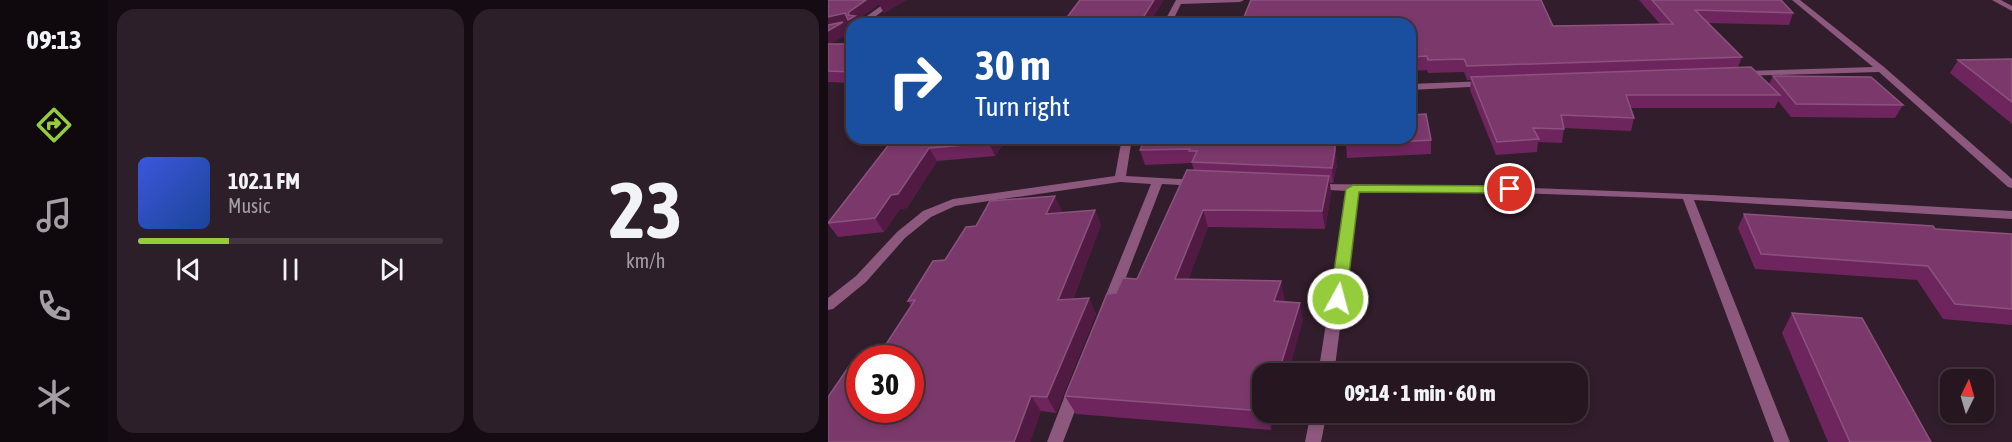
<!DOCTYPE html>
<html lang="en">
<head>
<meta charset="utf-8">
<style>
  :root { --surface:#251620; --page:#2d1f29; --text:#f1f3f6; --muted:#a39fa5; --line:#42353e; --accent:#94cc3c }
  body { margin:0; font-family:"Asap Condensed",sans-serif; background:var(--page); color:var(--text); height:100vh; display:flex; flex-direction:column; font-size:22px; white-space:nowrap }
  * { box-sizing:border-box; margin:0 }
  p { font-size:20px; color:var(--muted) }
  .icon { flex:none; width:33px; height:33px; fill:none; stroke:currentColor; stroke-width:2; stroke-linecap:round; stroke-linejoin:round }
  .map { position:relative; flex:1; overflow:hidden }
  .details { display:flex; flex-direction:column; gap:9px; padding:9px; background:#140c12; width:720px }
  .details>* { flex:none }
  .hud { position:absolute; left:18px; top:18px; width:570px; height:126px; border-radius:18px; box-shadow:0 3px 9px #0003,0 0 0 2px var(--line); background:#1a4fa0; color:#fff; overflow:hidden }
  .needle { width:39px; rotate:5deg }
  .fabs { position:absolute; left:1112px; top:369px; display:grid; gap:12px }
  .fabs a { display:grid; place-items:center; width:54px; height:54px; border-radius:12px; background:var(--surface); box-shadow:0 3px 9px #0003,0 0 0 2px var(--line); font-size:30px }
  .speed { position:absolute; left:18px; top:345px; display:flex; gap:12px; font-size:30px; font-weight:700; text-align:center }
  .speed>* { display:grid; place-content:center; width:78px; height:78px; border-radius:50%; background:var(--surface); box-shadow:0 3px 9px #0003,0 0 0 2px var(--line); line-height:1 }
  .speed .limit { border:9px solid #d22; background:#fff; color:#111 }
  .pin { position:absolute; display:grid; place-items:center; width:51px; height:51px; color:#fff; margin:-26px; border:3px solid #fff; border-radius:50%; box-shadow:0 2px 6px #0007 }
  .me { position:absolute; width:66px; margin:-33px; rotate:7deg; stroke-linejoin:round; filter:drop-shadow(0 0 4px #0008) }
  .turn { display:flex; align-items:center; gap:21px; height:126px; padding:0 30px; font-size:27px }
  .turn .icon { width:78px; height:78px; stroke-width:2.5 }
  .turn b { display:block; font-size:42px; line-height:51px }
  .details .widget { flex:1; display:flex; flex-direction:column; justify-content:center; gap:9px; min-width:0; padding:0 21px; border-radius:18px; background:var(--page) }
  .details .dial { align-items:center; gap:0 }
  .dial b { font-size:78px; line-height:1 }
  .song { display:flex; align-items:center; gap:18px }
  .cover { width:72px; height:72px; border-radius:9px; background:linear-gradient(135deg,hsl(230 70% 55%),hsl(220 70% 35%)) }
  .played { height:6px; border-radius:3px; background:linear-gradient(90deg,var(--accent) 30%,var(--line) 30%) }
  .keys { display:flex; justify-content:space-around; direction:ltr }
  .details .tiles { flex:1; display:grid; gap:9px; grid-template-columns:repeat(2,1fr) }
  .trip { position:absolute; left:424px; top:363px; width:336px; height:60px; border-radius:18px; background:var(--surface); box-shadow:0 3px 9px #0003,0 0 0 2px var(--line); font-weight:800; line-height:60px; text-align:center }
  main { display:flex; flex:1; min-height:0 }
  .tabs { display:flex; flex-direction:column; width:108px; justify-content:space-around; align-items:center; background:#0f090d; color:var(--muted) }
  .tabs .icon { width:42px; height:42px }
  .tabs .on { color:var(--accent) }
  .tabs b { font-size:27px; color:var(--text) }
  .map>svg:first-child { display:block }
</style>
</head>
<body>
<main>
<nav class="tabs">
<b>09:13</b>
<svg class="icon on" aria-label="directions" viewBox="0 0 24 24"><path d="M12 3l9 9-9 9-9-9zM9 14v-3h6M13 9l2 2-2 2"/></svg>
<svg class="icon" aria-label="music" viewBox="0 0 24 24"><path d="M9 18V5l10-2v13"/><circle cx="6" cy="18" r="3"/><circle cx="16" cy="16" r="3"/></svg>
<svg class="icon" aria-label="phone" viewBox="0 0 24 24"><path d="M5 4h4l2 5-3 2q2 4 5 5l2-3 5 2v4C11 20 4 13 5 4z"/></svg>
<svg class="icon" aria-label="climate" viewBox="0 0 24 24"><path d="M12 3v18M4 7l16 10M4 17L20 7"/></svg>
</nav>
<section class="details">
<div class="tiles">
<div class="widget">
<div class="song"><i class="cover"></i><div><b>102.1 FM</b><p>Music</p></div></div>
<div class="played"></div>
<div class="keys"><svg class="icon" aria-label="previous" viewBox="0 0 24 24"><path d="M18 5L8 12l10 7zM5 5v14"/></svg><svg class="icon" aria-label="pause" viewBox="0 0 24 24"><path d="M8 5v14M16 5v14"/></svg><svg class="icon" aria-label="next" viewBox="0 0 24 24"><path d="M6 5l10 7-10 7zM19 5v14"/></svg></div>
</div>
<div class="widget dial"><b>23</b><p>km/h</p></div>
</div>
</section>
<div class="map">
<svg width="1184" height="442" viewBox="0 0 1184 442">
  <rect width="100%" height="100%" fill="#311d2b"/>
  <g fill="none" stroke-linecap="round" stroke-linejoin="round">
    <path fill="#8d587d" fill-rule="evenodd" d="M 61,0 L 70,0 L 37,24 L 28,24 Z
      M 348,0 L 416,0 L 412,2 L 353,4 L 343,24 L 335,24 Z
      M 964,0 L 972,0 L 1056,67 L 1184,179 L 1184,188 L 1180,187 L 1051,72 L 913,76 L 912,74 L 916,71 L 1045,67 Z
      M 1164,0 L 1173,0 L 1184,6 L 1184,11 Z
      M 24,26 L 24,30 L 0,35 L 0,31 Z
      M 659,81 L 663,84 L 662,86 L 582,90 L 582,84 Z
      M 294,138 L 304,138 L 298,176 L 369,180 L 375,183 L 369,186 L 334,184 L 285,311 L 280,312 L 275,311 L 273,307 L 323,184 L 292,182 L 127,206 L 103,217 L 77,238 L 38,282 L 5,309 L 0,310 L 0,298 L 28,276 L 69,232 L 95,211 L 125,199 L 287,176 Z
      M 488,184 C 720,185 952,198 1184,211 L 1184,219 L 866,200 L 962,442 L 946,442 L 855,199 L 638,191 L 530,191 L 506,374 L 490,374 L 519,191 L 484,189 L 482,187 L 484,185 Z
      M 247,383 L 253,385 L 255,390 L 235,442 L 219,442 L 239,390 L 241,385 Z
      M 483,412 L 499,412 L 493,442 L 477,442 Z"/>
  </g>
  <path fill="#6e255d" d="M 0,0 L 78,0 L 56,13 L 51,4 L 29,20 L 32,24 L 17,25 L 21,33 L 2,44 L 24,44 L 24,83 L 0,82 Z
    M 811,0 L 953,0 L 965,13 L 961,25 L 880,23 L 914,57 L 910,67 L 941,84 L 945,76 L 1075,105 L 1067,118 L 963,117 L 950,101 L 947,108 L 802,108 L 806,118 L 803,131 L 736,128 L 734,143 L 710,142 L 709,152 L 668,155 L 642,90 L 643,80 L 639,80 L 636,72 L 600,73 L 599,70 L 582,71 L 582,24 L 725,26 L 832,24 Z
    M 1184,59 L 1184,124 L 1122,73 L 1130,60 Z
    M 66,138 L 179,138 L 167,156 L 109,161 L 79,208 L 72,209 L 56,232 L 10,237 L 0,224 L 0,222 Z
    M 318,138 L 509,165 L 505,183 L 502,183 L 503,194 L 497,229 L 380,227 L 360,280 L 457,300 L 456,302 L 475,321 L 435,374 L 435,412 L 448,412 L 443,430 L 248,414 L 237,396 L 288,293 L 309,279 L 366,171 L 364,163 L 317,165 L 312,150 Z
    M 603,140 L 603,154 L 519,158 L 518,145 Z
    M 267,210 L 273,225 L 245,299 L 261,298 L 268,314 L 228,413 L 213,411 L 202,442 L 0,442 L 32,410 L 83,306 L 80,301 L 148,226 L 234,211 L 233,213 Z
    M 916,214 L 1184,234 L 1184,325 L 1115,319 L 1089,280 L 927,269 L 910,228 Z
    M 964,313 L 1103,442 L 1000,442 L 954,333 Z"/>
  <path fill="#501a43" d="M 38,0 L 78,0 L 56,13 L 51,4 L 29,20 L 32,24 L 24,24 L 24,26 L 23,24 L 17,25 L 21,33 L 0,45 L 0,17 L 17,13 Z
    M 326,0 L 336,0 L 321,24 L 311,24 Z
    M 164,138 L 179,138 L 167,156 L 161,143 Z
    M 507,138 L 509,165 L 505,183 L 504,168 Z
    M 101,148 L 109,161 L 79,208 L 72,209 L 56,232 L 47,218 L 63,195 Z
    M 501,176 L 503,194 L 497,229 L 494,211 Z
    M 227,196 L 234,211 L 225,229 L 218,214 Z
    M 267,210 L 273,225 L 238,316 L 230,300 Z
    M 375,210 L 380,227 L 354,298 L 347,279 Z
    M 453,281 L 457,300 L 450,320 L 446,301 Z
    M 261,298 L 268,314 L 228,413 L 219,397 Z
    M 472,303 L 475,321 L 460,374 L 450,374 Z
    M 203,396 L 213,411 L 202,442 L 186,442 Z
    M 439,412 L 448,412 L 443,430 Z"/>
  <path fill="#7b396b" stroke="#8c527e" stroke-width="1.5" d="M 0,0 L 38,0 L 21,12 L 20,15 L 27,16 L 20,20 L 17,13 L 0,17 Z
    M 252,0 L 326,0 L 311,24 L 234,24 Z
    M 423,0 L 713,0 L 725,26 L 845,24 L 824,0 L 953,0 L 965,13 L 867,10 L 914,57 L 639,66 L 636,59 L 600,60 L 599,56 L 582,57 L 582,24 L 413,24 Z
    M 15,22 L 0,31 L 0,25 Z
    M 0,44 L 24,44 L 24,72 L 0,71 Z
    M 1184,59 L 1184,102 L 1130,60 Z
    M 923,67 L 952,95 L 798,95 L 806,118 L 733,115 L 736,129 L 705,128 L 711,139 L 669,142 L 643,77 Z
    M 945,76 L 1043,77 L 1075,105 L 968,104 Z
    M 598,114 L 603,140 L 518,145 L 518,138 L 582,138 L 582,115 Z
    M 66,138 L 164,138 L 161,143 L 101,148 L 70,194 L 63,195 L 47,218 L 0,223 Z
    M 318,138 L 507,138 L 507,150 L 504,168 L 364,162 L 369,151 L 361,151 L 362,149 L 312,150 Z
    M 359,170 L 501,176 L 494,211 L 375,210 L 347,279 L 453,281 L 446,301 L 472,303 L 450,374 L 435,374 L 435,411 L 237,396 L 279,294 L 288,293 L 295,278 L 309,279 Z
    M 227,196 L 218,214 L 267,210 L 230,300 L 261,298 L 219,397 L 203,396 L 186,442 L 0,442 L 0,397 L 24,362 L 32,361 L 32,410 L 82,410 L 82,358 L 49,358 L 87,300 L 80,301 L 105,261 L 117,260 L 138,227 L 148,226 L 162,201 Z
    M 916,214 L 1105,226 L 1107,229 L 1184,234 L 1184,309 L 1127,304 L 1100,266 L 933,254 Z
    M 964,313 L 1034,318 L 1103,442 L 1022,442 Z"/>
  <path fill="#94cc3c" stroke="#608527" stroke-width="1.5" d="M 525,185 L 682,186 L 688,189 L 682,193 L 531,192 L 518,299 L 516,303 L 504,303 L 502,299 L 518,189 Z"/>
</svg>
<div class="fabs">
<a><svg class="needle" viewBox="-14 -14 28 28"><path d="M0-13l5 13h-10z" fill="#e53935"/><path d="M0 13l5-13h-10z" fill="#a39fa5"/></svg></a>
</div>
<div class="speed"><div class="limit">30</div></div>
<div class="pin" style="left:682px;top:189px;background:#d93025"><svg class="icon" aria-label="arrive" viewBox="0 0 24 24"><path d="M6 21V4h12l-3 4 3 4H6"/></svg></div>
<svg class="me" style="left:510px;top:299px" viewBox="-20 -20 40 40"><circle r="17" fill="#94cc3c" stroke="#fff" stroke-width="3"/><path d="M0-11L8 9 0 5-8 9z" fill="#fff"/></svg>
<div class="trip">09:14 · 1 min · 60 m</div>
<div class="hud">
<div class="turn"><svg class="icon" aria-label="right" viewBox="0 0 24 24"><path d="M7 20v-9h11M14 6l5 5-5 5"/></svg><div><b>30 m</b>Turn right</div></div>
</div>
</div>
</main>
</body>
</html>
